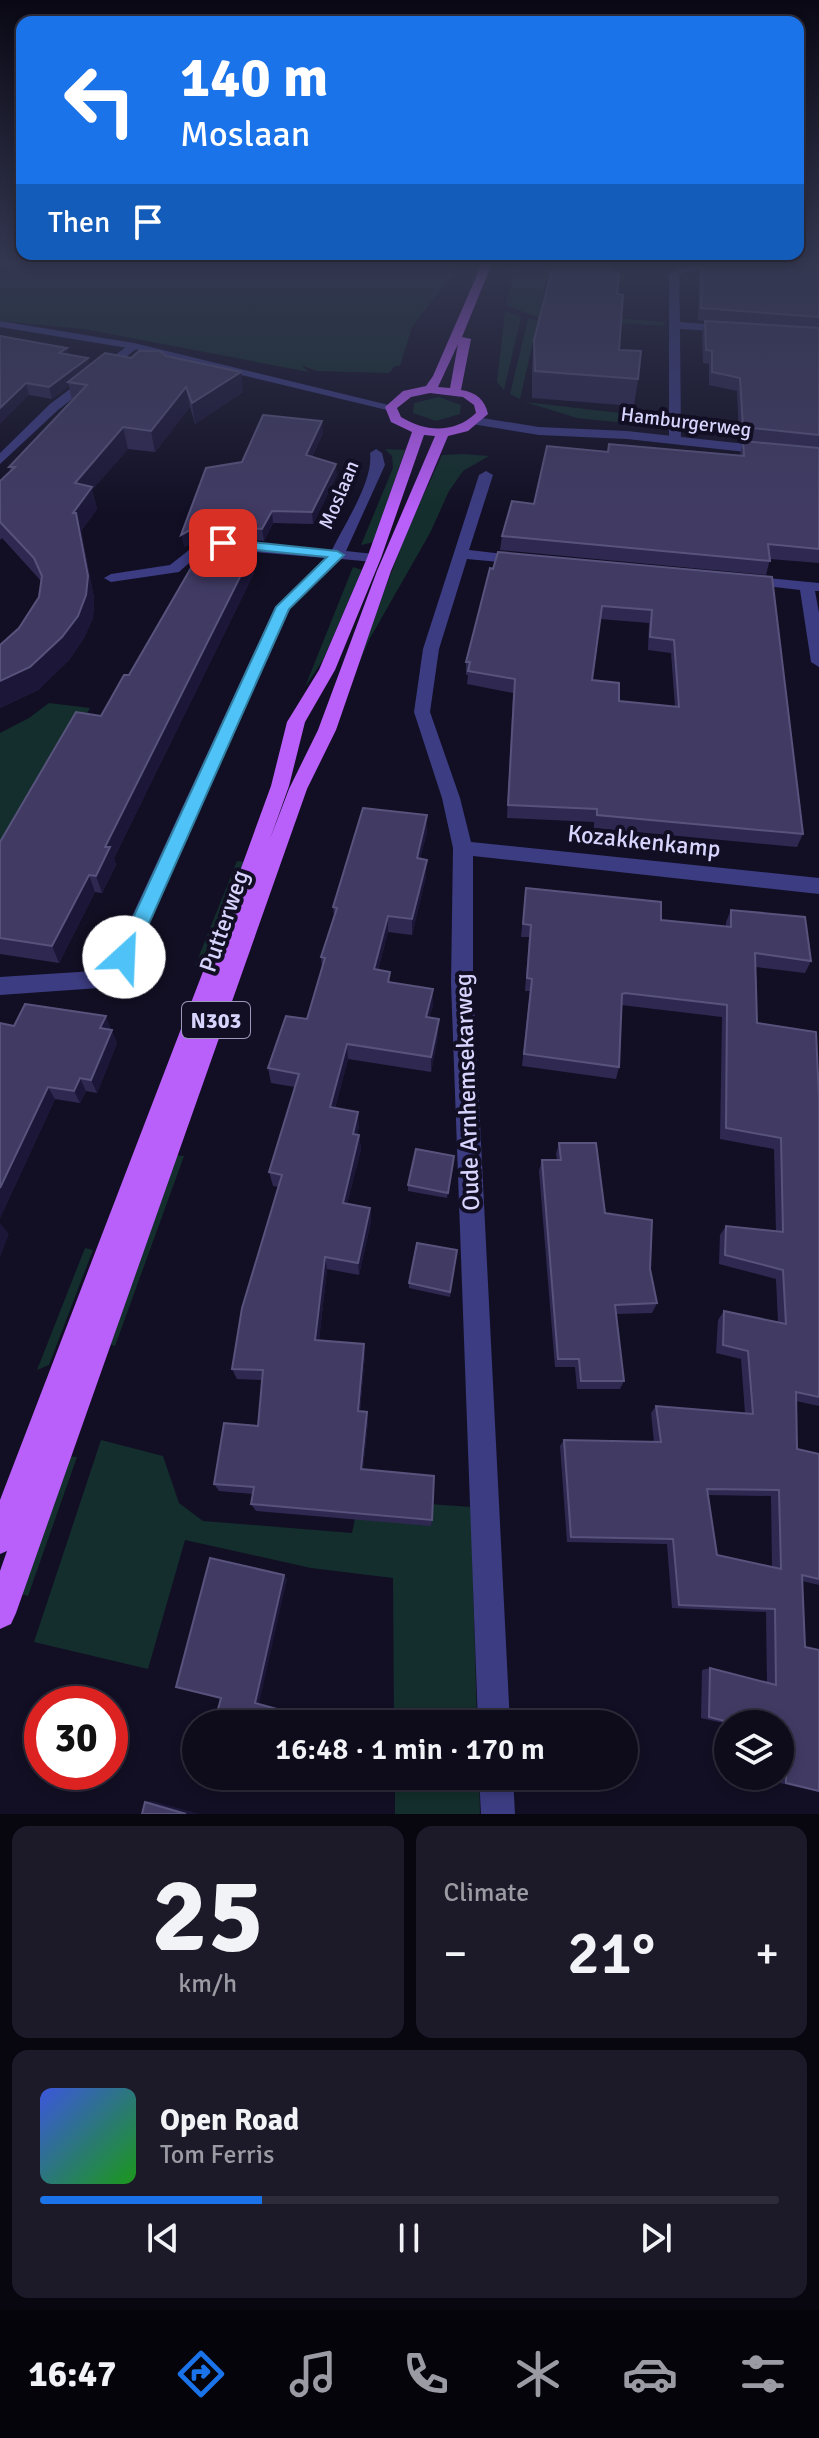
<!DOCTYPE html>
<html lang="en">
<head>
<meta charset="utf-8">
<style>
  :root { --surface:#0e0b1b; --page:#1c1928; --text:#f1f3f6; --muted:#9b9ba3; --line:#2e2b3a; --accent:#1a73e8 }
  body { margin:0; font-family:Signika,sans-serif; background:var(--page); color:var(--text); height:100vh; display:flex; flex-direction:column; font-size:30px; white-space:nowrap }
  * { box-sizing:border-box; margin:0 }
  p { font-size:26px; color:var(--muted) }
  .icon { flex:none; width:44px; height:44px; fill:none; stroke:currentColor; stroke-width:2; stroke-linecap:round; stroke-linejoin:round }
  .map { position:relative; height:1814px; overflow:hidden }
  .side { display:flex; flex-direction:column; gap:12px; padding:12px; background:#08060f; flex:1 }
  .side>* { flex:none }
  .guide { position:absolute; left:16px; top:16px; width:788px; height:244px; border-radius:16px; box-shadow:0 4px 12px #0003,0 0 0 2px var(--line); background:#1a73e8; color:#fff; overflow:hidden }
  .tools { position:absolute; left:714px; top:1710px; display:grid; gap:16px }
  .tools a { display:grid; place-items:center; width:80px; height:80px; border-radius:50%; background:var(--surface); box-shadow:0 4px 12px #0003,0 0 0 2px var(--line); font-size:40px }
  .speed { position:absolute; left:24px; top:1686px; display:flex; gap:16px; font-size:40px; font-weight:700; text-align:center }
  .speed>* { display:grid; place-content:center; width:104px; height:104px; border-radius:50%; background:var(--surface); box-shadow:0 4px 12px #0003,0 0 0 2px var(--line); line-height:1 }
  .speed .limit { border:12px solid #d22; background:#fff; color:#111 }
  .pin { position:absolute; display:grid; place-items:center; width:68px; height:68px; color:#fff; margin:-34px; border-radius:16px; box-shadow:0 4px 12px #0006 }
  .me { position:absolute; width:88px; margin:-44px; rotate:25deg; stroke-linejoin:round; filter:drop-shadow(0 0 6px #0008) }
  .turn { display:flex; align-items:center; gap:28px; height:168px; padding:0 32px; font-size:36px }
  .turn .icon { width:104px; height:104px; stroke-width:2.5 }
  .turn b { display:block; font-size:56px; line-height:68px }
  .then { display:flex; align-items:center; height:76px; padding:0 32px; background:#0003; gap:16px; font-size:30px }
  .big { font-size:60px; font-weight:600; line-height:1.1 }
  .side .card { flex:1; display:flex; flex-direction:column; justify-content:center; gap:12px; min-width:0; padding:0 28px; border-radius:16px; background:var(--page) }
  .side .dial { align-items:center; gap:0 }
  .dial b { font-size:104px; line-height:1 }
  .song { display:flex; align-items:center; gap:24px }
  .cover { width:96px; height:96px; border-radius:12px; background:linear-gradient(135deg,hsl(230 70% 55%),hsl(120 70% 35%)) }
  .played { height:8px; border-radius:4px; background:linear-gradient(90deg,var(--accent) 30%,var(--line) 30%) }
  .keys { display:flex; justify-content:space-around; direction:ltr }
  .heat { display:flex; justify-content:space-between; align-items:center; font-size:44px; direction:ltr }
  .side .tiles { flex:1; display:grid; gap:12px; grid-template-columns:1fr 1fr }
  .card:last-child { grid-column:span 2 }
  .trip { position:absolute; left:182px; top:1710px; width:456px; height:80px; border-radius:40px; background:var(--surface); box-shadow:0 4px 12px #0003,0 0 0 2px var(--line); font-weight:600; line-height:80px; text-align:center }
  .dock { display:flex; height:128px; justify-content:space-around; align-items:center; background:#06040b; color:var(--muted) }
  .dock .icon { width:56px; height:56px }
  .dock .current { color:var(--accent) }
  .dock b { font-size:36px; color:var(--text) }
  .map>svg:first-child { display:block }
</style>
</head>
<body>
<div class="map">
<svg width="819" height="1814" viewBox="0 0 819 1814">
  <rect width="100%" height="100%" fill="#120f24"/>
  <path fill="#132e2c" d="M 0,261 L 463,261 L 412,327 L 400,366 L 395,366 L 389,373 L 317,371 L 301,365 L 309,372 L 84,329 L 0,321 Z
    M 517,261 L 551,261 L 541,307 L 548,313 L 665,322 L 664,326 L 536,317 L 506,305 Z
    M 505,311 L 521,317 L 504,390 L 497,382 Z
    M 528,319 L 538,320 L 520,399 L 510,394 Z
    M 439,397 L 461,405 L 460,414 L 436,421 L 413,413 L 414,403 Z
    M 525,402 L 655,417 L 655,426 L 577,418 Z
    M 385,449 L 405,450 L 374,542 L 361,545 L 393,468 L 392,456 Z
    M 463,454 L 489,456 L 463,471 L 449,491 L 430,533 L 369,640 L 341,705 L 407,531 L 442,455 Z
    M 353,567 L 362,570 L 323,660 L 305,687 Z
    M 49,703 L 90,708 L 0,860 L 0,733 L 29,718 Z
    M 237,861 L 244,862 L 202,967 L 195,966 Z
    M 174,1155 L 184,1156 L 115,1346 L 106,1343 Z
    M 85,1248 L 93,1250 L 49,1365 L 37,1370 Z
    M 101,1440 L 163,1456 L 179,1503 L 203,1521 L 352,1533 L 359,1499 L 471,1507 L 477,1724 L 394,1724 L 393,1578 L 311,1568 L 185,1540 L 148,1669 L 34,1642 Z
    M 66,1456 L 77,1457 L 28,1596 L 18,1593 Z
    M 395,1776 L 479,1776 L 480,1814 L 395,1814 Z"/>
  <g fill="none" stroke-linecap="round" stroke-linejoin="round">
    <path fill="#3c3c82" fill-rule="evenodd" d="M 692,262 L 730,267 C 713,274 700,265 679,275 L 680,322 L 730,326 L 735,329 L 730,332 L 680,329 L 681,440 L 675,444 L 669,440 L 669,274 Z
      M 130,344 L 140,346 L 58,410 L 0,464 L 0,453 L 50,404 Z
      M 376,449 L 382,453 L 385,465 L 346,551 L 374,554 L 381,558 L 374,562 L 341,559 L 290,609 L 131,963 L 106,985 L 99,988 L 0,995 L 0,977 L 94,971 L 116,951 L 275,607 L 325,558 L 206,548 L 179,572 L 111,582 L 104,578 L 111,574 L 170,565 L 203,539 L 332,550 C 344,525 374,480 370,453 Z
      M 486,471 L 493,475 L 469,550 L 522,556 L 529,560 L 522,564 L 467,559 L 439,649 L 430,712 L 460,798 L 471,842 L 819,878 L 819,894 L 473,856 L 473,983 L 510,1724 L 478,1724 L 451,983 L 453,848 L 442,798 L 414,712 L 423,649 L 479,475 Z
      M 745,576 L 819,583 L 819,591 L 815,591 L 819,613 L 819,667 L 811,662 L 800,590 L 740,583 L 740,577 Z
      M 479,1776 L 513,1776 L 515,1814 L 481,1814 Z"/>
    <path fill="#3c3c82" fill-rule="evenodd" d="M 0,321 L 134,343 L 397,407 L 391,411 L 134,349 L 0,327 Z
      M 476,417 L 539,427 L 627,431 L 819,452 L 819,460 L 627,439 L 539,435 L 472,424 L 472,418 Z"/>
    <path fill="#b95ffa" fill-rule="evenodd" d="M 483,261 L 493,261 L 462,337 L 471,339 L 461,390 C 476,392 485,400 488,414 L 468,431 L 448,436 L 391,571 L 336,730 L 307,789 L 16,1613 L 11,1624 L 0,1629 L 0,1571 L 7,1551 L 0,1554 L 0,1500 L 209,956 L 271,786 L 287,722 L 319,670 L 367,558 L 412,432 L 391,422 L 385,407 L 403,391 L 426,386 L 433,376 ZM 458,344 L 450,388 L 438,387 ZM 430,393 L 463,397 L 474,405 L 476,413 C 454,434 425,432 401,417 L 397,408 L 411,397 ZM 424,435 L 435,436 L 377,571 L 318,730 L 289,789 L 270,839 L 289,786 L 305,722 L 335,670 L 381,558 Z"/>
  </g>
  <path fill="#2f2952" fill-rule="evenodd" d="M 701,261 L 819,261 L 819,563 L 770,559 L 766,575 L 500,550 L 502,536 L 534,504 L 608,452 L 740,455 L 743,441 L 746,441 L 739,440 L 737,391 L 709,385 L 709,364 L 703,363 L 702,333 L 705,321 L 698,320 L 699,271 Z
    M 603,264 L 608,271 L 617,294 L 619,350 L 638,379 L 634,406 L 532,398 L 532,367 L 534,340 Z
    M 0,336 L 67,348 L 69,355 L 89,365 L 131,358 L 166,356 L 243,392 L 195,424 L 190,407 L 155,452 L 128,449 L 92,490 L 97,509 L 81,531 L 94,598 L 93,618 L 84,638 L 69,660 L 38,690 L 0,708 L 0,645 L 19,628 L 39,597 L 42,582 L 2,538 L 0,540 L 0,481 L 11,471 L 9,467 L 72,400 L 69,386 L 52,399 L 29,395 Z
    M 323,433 L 312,457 L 337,475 L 313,524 L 273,523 L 264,541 L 255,540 L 256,555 L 252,563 L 254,573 L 114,858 L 116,865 L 102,893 L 95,892 L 59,963 L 0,954 L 0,842 L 101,716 L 129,675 L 202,548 L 201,541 L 204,536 L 184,547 L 242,462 Z
    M 490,568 L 772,577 L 803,834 L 797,847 L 594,828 L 594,822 L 507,818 L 513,693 L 467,684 L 468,675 L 466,675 L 466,662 ZM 600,619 L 649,623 L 648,650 L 671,653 L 675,707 L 619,701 L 592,680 Z
    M 427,832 L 420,859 L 426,876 L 412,935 L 388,932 L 378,970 L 391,982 L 433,1005 L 429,1018 L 438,1035 L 431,1072 L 348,1059 L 335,1108 L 359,1126 L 357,1135 L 359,1135 L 361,1149 L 347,1204 L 370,1208 L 371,1221 L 359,1275 L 327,1269 L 319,1340 L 365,1354 L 360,1411 L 368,1421 L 363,1469 L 432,1520 L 431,1526 L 256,1511 L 251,1504 L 253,1494 L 219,1491 L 214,1484 L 258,1426 L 263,1380 L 237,1379 L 232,1369 L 279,1187 L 273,1186 L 269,1172 L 295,1087 L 271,1083 L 268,1068 L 307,1019 L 322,968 L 321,957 L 334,916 L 333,907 Z
    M 526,888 L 661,920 L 726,926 L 726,922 L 731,910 L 811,961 L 805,973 L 756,967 L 757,1023 L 819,1097 L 819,1406 L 796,1401 L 797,1449 L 819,1454 L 819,1585 L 802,1581 L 805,1647 L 819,1650 L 819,1792 L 776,1782 L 776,1776 L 780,1776 L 780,1724 L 728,1724 L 701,1718 L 702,1670 L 710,1668 L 767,1683 L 766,1612 L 672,1608 L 667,1544 L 567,1542 L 560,1446 L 564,1440 L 654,1442 L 651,1413 L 656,1406 L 745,1413 L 741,1359 L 716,1353 L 718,1320 L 724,1311 L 778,1322 L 776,1279 L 719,1264 L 720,1235 L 726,1226 L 776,1232 L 774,1149 L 720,1139 L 722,1017 L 621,1005 L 619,1067 L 616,1079 L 522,1066 L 530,991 L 525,991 L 529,937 L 521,937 ZM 708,1495 L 771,1496 L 772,1567 L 717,1555 Z
    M 0,1023 L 14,1026 L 111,1029 L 117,1043 L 97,1093 L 86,1091 L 80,1103 L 55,1099 L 0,1218 Z
    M 559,1143 L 605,1213 L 650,1269 L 657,1303 L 652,1313 L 616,1314 L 624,1381 L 620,1389 L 577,1389 L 575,1367 L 555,1367 L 539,1171 L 542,1160 L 557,1160 L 556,1154 Z
    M 454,1162 L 447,1198 L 408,1191 L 408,1185 Z
    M 457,1250 L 450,1297 L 409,1288 L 409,1283 Z"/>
  <path fill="#1c1738" d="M 67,348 L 70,359 L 59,353 Z
    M 88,358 L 91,370 L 68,382 L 69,386 L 52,399 L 49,387 Z
    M 241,372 L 243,392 L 195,424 L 192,403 Z
    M 26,383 L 29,395 L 0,424 L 0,408 Z
    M 186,387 L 190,407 L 155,452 L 151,431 Z
    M 322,421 L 323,433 L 307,467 L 306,455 Z
    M 123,427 L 128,449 L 92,490 L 97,509 L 81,531 L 94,598 L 93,618 L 84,638 L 69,660 L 38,690 L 0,708 L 0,681 L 30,667 L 73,513 L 75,483 Z
    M 336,464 L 337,475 L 313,524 L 312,512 Z
    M 272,511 L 273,523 L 264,541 L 262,529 Z
    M 201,524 L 203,536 L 184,547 L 181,535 Z
    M 254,538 L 256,555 L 252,563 L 254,573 L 114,858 L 116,865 L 102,893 L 96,876 L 105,847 Z
    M 427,815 L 427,832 L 416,875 L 417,858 Z
    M 427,860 L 426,876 L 412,935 L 412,919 Z
    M 89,875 L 95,892 L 59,963 L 52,946 Z
    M 388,916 L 388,932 L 374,985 L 374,969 Z
    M 433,989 L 433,1005 L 425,1033 L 426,1017 Z
    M 106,1016 L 111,1029 L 106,1041 L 100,1028 Z
    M 439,1019 L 438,1035 L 431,1072 L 431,1057 Z
    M 112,1030 L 117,1043 L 97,1093 L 91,1080 Z
    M 347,1044 L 348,1059 L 331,1122 L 330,1107 Z
    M 80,1078 L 86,1091 L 80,1103 L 74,1091 Z
    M 48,1087 L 55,1099 L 0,1218 L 0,1188 Z
    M 358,1112 L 359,1126 L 354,1148 L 353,1134 Z
    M 359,1135 L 361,1149 L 344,1216 L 343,1203 Z
    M 370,1208 L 371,1221 L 359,1275 L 358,1263 Z
    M 0,1223 L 9,1234 L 0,1257 Z
    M 325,1257 L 327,1269 L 318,1350 L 315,1340 Z
    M 364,1344 L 365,1354 L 359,1420 L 358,1411 Z
    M 367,1412 L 368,1421 L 362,1476 L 361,1469 Z
    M 284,1575 L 287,1579 L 259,1704 L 287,1712 L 284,1724 L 281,1724 L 255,1703 Z
    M 152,1801 L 200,1814 L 186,1814 L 145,1802 Z"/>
  <path fill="#413b64" stroke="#58537c" stroke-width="2" fill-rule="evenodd" d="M 554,261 L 603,261 L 603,264 L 608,265 L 608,271 L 619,274 L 617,294 L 623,295 L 619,350 L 641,351 L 638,379 L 535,371 L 534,340 Z
    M 702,261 L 732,261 L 819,267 L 819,317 L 701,308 Z
    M 705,321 L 819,328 L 819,435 L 743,427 L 740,378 L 712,372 L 712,351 L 706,350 Z
    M 0,336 L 67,348 L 59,353 L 88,358 L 49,387 L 26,383 L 0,408 Z
    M 139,351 L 160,351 L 166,356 L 241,372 L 192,403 L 186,387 L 151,431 L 123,427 L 75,483 L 92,487 L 73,513 L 76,513 L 88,576 L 86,595 L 78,616 L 62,637 L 30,667 L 0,681 L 0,645 L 19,628 L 39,597 L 42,576 L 34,558 L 0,522 L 0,481 L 15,467 L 9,467 L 87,385 L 68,382 L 105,353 L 131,358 Z
    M 263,415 L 322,421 L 306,455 L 336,464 L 312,512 L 272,511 L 262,529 L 201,524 L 181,535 L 206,468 L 242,462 Z
    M 743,441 L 819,448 L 819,549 L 768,544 L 770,561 L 502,536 L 512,501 L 534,504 L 547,446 L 608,452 L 609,444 L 744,456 Z
    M 205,534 L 254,538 L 245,555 L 251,555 L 105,847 L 110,847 L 96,876 L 89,875 L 52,946 L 0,938 L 0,842 L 76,712 L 101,716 L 124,675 L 129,675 L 206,542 L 201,541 Z
    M 498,552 L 772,577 L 803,834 L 597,815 L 597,809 L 508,805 L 515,679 L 468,671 L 470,662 L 466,662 L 490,568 L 493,569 ZM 602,606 L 652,610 L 650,637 L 674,640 L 679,707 L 619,701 L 619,683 L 592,680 Z
    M 363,808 L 427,815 L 417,858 L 427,860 L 412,919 L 388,916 L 374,969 L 390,972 L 388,982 L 433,989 L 426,1017 L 439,1019 L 431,1057 L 347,1044 L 330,1107 L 358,1112 L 353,1134 L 359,1135 L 343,1203 L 370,1208 L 358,1263 L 325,1257 L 315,1340 L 364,1344 L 358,1411 L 367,1412 L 361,1469 L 434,1476 L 432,1520 L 251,1504 L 254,1487 L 214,1484 L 224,1423 L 258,1426 L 263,1370 L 232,1369 L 242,1308 L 282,1175 L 269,1172 L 299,1074 L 268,1068 L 286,1016 L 307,1019 L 325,958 L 321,957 L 337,908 L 333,907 Z
    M 526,888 L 661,902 L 661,920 L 731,927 L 731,910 L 805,917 L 811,961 L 755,953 L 757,1023 L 816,1032 L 819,1097 L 819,1397 L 796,1392 L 797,1449 L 819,1454 L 819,1579 L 802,1575 L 805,1647 L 819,1650 L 819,1791 L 786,1783 L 786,1772 L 780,1772 L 780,1724 L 737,1724 L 709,1717 L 710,1668 L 776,1685 L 775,1609 L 679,1605 L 673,1539 L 571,1537 L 564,1440 L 661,1442 L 656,1406 L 753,1414 L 748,1351 L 723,1345 L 724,1311 L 786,1324 L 783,1270 L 725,1255 L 726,1226 L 783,1232 L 781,1138 L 726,1128 L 727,1005 L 625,993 L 622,994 L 619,1067 L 524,1054 L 532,979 L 527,978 L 531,925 L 523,924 ZM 707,1489 L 779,1490 L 781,1569 L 717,1555 Z
    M 25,1004 L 106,1016 L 100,1028 L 112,1030 L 91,1080 L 80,1078 L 74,1091 L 48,1087 L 0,1188 L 0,1023 L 14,1026 Z
    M 559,1143 L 596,1143 L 605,1213 L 652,1220 L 650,1269 L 657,1303 L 615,1305 L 624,1381 L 581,1381 L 579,1359 L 558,1359 L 542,1160 L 561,1160 Z
    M 416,1149 L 454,1156 L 448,1193 L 408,1185 Z
    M 417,1243 L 457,1250 L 450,1292 L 409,1283 Z
    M 210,1558 L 284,1575 L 255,1703 L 284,1711 L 281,1724 L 214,1724 L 221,1698 L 176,1687 Z
    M 145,1802 L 186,1814 L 142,1814 Z"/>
  <linearGradient id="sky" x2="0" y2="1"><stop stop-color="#0a0814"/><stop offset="0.51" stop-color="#333750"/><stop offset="1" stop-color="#333750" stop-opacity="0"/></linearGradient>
  <rect width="819" height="515" fill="url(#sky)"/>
  <path fill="#4fc3f7" stroke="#337fa1" stroke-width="2" d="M 223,539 L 337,551 L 344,555 L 289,609 L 134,957 L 124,965 L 115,957 L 276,607 L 327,557 L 218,546 L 218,540 Z"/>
  <g text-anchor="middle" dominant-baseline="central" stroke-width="8" stroke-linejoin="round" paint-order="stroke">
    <g font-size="20" fill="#d7d4fe" stroke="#120f24">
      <text transform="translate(686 422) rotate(7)">Hamburgerweg</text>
      <text transform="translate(339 495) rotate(-67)">Moslaan</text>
    </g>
    <rect fill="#120f24" stroke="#9c99bd" stroke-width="2" x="182" y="1002" width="68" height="36" rx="6"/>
    <g font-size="22" font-weight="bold" fill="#d7d4fe">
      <text x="216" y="1020">N303</text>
    </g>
    <g font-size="24" fill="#d7d4fe" stroke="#120f24">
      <text transform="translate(644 841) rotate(6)">Kozakkenkamp</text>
      <text transform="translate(224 921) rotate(-71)">Putterweg</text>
      <text transform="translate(467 1092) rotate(-92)">Oude Arnhemsekarweg</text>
    </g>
  </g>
</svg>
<div class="tools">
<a><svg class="icon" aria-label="layers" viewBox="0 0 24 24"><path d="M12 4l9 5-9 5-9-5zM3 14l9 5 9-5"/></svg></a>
</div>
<div class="speed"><div class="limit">30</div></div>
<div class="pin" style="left:223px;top:543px;background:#d93025"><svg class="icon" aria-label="arrive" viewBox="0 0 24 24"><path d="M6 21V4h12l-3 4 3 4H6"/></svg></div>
<svg class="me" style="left:124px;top:957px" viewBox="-20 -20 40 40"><circle r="19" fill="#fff"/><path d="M0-13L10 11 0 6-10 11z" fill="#4fc3f7"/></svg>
<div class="trip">16:48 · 1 min · 170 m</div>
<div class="guide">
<div class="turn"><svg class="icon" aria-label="left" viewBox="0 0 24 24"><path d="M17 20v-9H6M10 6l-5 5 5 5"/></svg><div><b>140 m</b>Moslaan</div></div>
<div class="then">Then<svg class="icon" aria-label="arrive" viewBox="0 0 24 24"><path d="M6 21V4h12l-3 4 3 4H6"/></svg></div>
</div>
</div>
<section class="side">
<div class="tiles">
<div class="card dial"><b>25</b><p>km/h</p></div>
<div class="card"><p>Climate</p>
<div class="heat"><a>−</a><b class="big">21°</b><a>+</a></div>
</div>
<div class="card">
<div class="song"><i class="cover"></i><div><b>Open Road</b><p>Tom Ferris</p></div></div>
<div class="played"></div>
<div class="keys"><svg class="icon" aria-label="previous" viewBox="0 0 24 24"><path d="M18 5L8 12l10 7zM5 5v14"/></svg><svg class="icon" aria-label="pause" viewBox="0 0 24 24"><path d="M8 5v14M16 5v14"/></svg><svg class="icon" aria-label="next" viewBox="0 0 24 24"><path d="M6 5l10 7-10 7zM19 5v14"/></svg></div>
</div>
</div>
</section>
<nav class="dock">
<b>16:47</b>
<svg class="icon current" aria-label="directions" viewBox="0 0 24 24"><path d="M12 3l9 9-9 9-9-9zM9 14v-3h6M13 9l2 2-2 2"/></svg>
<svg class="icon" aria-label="music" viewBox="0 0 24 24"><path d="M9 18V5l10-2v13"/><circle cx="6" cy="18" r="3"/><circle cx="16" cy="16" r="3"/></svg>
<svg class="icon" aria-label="phone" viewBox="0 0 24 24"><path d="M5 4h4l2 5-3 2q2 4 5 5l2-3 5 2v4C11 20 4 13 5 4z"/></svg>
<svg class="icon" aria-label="climate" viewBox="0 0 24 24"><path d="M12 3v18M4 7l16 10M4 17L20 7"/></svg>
<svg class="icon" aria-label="car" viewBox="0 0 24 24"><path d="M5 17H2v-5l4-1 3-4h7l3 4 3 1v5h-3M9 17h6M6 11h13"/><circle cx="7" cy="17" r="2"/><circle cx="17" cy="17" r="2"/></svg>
<svg class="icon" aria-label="filters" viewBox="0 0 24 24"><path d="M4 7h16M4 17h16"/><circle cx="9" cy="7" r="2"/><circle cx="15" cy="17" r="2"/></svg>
</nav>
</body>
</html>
